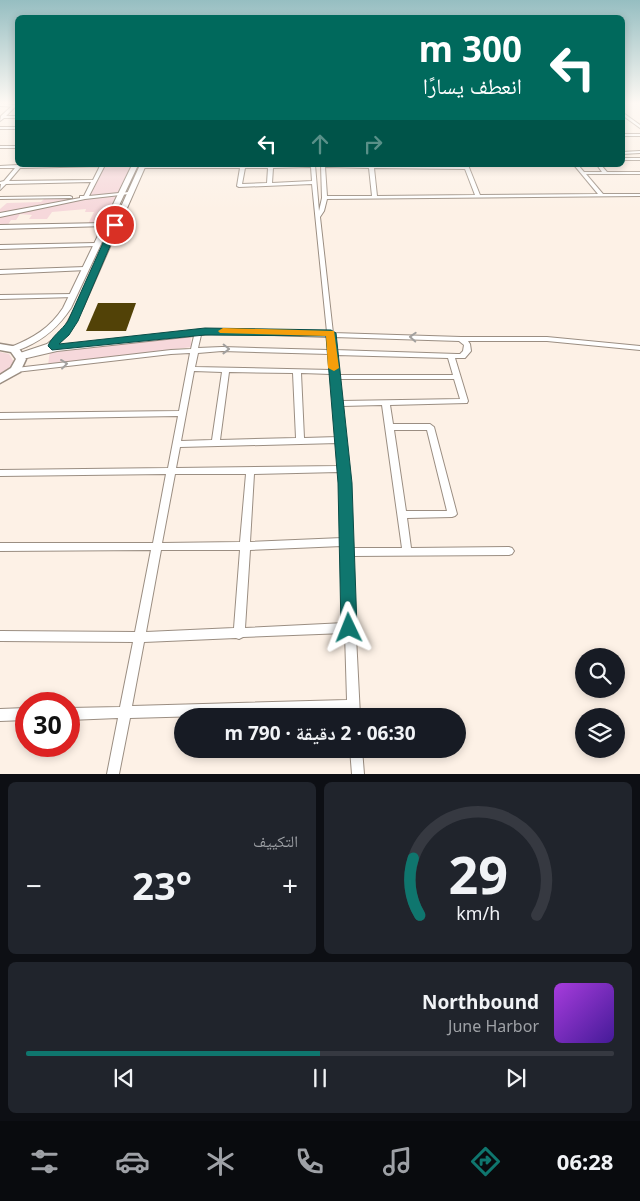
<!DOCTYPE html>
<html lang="ar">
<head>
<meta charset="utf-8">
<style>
  :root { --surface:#171b24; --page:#20242c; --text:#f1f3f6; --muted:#9ea1a6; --line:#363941; --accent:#0f766e }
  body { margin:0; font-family:"Noto Sans","Noto Naskh Arabic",sans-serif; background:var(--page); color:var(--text); direction:rtl; height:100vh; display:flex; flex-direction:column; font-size:19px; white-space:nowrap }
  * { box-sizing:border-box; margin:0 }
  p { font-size:16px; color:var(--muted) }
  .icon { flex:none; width:28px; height:28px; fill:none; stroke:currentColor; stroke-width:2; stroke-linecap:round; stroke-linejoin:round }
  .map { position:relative; height:774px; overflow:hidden; direction:ltr }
  .panel { display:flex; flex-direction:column; gap:8px; padding:8px; background:#0d0f14; flex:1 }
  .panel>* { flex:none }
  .top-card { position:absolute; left:15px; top:15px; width:610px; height:152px; border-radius:8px; box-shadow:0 2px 8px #0003; direction:rtl; background:#00695c; color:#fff; overflow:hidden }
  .fabs { position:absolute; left:575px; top:648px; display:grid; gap:10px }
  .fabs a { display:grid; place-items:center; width:50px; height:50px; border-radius:50%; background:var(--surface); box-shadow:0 2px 8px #0003; font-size:25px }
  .speed { position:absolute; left:15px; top:692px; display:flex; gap:10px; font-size:25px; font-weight:700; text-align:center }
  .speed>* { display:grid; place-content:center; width:65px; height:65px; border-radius:50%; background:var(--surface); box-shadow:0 2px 8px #0003; line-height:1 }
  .speed .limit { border:8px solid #d22; background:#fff; color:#111 }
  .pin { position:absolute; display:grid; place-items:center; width:42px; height:42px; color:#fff; margin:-21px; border:2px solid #fff; border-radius:50%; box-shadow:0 1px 5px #0007 }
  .me { position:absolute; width:55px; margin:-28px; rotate:358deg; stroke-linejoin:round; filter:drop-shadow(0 0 4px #0008) }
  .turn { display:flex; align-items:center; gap:18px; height:105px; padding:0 20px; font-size:22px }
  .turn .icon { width:65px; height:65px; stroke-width:2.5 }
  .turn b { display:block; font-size:35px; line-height:42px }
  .lanes { display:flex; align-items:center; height:48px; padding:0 20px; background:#0003; justify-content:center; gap:25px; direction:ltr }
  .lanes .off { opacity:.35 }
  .big { font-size:38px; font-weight:700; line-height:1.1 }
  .panel .tile { flex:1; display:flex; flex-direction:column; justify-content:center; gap:8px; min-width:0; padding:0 18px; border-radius:8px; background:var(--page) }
  .panel .dial { align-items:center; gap:0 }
  .dial svg { height:130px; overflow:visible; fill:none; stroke:var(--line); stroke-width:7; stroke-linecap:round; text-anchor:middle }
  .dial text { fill:var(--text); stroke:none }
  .song { display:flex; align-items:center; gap:15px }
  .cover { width:60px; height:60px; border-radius:8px; background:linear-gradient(135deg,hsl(280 70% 55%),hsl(260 70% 35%)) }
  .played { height:5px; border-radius:2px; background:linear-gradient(90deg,var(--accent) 50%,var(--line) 50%) }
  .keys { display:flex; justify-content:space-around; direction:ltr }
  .heat { display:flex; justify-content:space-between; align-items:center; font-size:28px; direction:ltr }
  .panel .tiles { flex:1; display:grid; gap:8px; grid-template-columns:1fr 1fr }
  .tile:last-child { grid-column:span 2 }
  .trip { position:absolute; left:174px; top:708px; width:292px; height:50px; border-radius:25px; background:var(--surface); box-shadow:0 2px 8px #0003; font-weight:700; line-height:50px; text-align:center; direction:rtl }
  .dock { display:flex; height:80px; justify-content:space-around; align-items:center; background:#090b0e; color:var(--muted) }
  .dock .icon { width:35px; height:35px }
  .dock .on { color:var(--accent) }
  .dock b { font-size:22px; color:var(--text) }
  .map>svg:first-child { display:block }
</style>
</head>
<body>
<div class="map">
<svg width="640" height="774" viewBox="0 0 640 774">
  <rect width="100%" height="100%" fill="#fdf1e6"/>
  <path fill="#f6d8db" d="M 102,165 L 135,165 L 105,225 L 88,224 L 94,212 L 85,212 L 86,209 L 52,212 L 47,219 L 29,219 L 32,215 L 20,214 L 16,220 L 11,220 L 7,226 L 0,226 L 0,209 L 7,203 L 41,202 L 44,199 L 85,198 Z
    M 190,334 L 192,347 L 48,365 L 50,351 Z
    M 0,352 L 9,354 L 14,362 L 8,371 L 0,377 Z"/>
  <path fill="#524207" d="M 98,303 L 136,303 L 126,331 L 86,331 Z"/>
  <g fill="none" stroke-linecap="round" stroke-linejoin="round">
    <defs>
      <path id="minor" d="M 13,105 L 16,106 L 6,116 L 18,116 L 18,118 L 4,118 L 0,121 L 1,116 Z
        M 622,112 L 640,125 L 640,128 L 622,115 Z
        M 0,127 L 18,127 L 18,129 L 0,129 Z
        M 622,134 L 640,134 L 640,136 L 622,136 Z
        M 0,146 L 18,146 L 18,151 L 16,148 L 0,148 Z
        M 640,151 L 640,153 L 622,154 L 622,152 Z
        M 622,158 L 640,158 L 640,160 L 622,160 Z
        M 18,165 L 105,165 L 89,196 L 129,192 L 131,193 L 129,194 L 85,199 L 0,217 L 0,213 L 80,198 L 80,196 L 84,196 L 91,182 L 6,184 L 0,190 L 1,184 L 0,184 L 0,182 L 4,181 L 15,168 L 0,168 L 0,166 ZM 100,166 L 93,180 L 9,181 L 20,168 Z
        M 210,165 L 315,165 L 319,211 L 322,198 L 321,165 L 464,167 L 464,165 L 468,165 L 480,195 L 598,194 L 574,165 L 578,165 L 584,172 L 602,172 L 597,165 L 601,165 L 607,172 L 640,172 L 640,174 L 586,174 L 603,194 L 640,194 L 640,196 L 327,199 L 324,211 L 320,217 L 333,333 L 461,337 L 547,337 L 640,346 L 640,350 L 547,341 L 468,341 L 470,344 L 471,351 L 465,358 L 455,358 L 468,401 L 467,403 L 390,405 L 393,424 L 430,424 L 434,427 L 457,514 L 455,516 L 452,517 L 407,518 L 411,548 L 509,547 L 512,548 L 514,551 L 512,554 L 509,555 L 352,556 L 360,716 L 348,716 L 348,712 L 130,718 L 119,774 L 107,774 L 118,718 L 69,720 L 69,708 L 120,707 L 133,642 L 0,641 L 0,631 L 135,632 L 151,550 L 0,551 L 0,543 L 153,543 L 166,474 L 0,476 L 0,470 L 168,468 L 178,416 L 0,419 L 0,413 L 179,411 L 190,353 L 171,354 L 16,372 L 12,370 L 16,368 L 171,350 L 191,349 L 194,336 L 57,351 L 27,358 L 24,358 L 23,356 L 24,354 L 27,354 L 57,347 L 195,332 L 198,330 L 201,331 L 221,329 L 327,332 L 312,184 L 239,187 L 237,186 L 240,168 L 142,168 L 140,167 L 142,166 ZM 311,167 L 312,181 L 272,183 L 273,168 ZM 325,167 L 369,168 L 372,196 L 327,196 ZM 245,168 L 268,168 L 267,183 L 242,184 ZM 374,168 L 465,169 L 475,195 L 377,196 ZM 221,333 L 327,337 L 328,350 L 222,347 L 198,348 L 201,335 ZM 334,337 L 459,341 L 464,345 L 463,351 L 460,354 L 457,354 L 335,350 ZM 222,351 L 329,354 L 331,370 L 195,367 L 198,353 ZM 336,355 L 448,358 L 453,375 L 338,375 ZM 194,371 L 222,372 L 212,440 L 181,441 ZM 229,372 L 293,373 L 296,438 L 220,440 ZM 301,373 L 331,374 L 338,437 L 304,438 ZM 339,379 L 454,379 L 460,399 L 342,401 ZM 382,405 L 402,548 L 352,548 L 348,469 L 342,406 ZM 394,430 L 427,430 L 447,511 L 406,511 ZM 338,443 L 339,466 L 176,468 L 180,447 ZM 339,472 L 342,538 L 250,542 L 254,474 ZM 175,474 L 246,474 L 240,542 L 162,543 ZM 342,546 L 345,623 L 245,628 L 250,550 ZM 161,550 L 240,550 L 234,628 L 146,632 ZM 345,633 L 347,700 L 132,706 L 144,642 L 236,638 L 239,639 L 243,637 Z
        M 70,196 L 72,197 L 72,198 L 0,199 L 0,197 Z
        M 105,223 L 107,224 L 107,226 L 0,229 L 0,225 Z
        M 96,243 L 99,245 L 98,246 L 0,249 L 0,245 Z
        M 85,267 L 87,268 L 87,270 L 0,274 L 0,270 Z
        M 73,294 L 76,296 L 75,297 L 0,299 L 0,295 Z
        M 26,708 L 26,720 L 0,721 L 0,709 Z
        M 350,749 L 362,749 L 364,774 L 352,774 Z"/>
      <path id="tertiary" d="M 0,104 L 18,105 L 18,107 L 0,106 Z
        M 132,165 L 138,165 L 71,308 C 59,326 46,338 26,347 C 21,349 17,351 11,351 L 10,349 L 11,347 C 33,338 50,328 63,308 Z
        M 140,165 L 146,165 L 83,308 L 69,333 L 53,348 L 23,358 L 17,358 L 16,356 L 17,354 L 47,344 L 62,332 L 75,308 Z"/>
      <path id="primary" d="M 0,344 L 18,347 L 26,359 L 20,372 L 0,383 L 0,375 L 11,368 L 16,359 L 11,352 L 0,350 Z"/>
    </defs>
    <use href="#minor" stroke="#9b8e82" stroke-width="2"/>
    <use href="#tertiary" stroke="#9b8e82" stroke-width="2"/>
    <use href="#primary" stroke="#9b8e82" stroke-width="3"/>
    <use href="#minor" fill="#fff" fill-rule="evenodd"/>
    <use href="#tertiary" fill="#fff" fill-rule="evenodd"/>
    <use href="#primary" fill="#fff" fill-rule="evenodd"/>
  </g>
  <defs><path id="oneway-chevron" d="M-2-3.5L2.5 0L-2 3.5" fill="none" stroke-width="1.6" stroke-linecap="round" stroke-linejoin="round" transform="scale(1.25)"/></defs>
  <g stroke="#a2a09e">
    <use href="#oneway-chevron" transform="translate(413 337) rotate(-177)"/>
    <use href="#oneway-chevron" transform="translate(226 349) rotate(1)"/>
    <use href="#oneway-chevron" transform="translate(64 364) rotate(-7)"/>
  </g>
  <linearGradient id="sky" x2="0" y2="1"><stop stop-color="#96bec1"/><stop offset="0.49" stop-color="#fef9f4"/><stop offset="1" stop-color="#fef9f4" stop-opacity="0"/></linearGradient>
  <rect width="640" height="210" fill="url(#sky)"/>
  <path fill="#0f766e" stroke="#0a4d48" d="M 115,223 L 119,225 L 78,321 L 69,335 L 59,344 L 205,328 L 331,330 L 336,333 L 352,483 L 357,628 L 355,633 L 349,635 L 343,633 L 341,628 L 338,483 L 326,336 L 205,335 L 52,350 L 48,346 C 51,337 62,330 68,321 L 111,225 Z"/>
  <path fill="#f59e0b" d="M 223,328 L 334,331 L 339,368 L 334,371 L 328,368 L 326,336 L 220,333 L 218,331 Z"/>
</svg>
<div class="fabs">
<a><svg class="icon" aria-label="search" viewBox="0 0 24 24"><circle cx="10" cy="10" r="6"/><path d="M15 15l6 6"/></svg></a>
<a><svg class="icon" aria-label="layers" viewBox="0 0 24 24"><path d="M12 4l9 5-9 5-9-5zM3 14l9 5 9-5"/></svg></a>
</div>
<div class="speed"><div class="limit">30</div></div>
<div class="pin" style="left:115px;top:225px;background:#d93025"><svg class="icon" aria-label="arrive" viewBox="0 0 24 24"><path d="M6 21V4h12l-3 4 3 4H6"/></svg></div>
<svg class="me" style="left:349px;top:628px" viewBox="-20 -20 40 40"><path d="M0-17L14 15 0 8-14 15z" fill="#0f766e" stroke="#fff" stroke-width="4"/></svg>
<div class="trip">06:30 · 2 دقيقة · 790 m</div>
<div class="top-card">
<div class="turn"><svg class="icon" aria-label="left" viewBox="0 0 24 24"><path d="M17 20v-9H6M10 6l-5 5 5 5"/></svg><div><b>300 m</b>انعطف يسارًا</div></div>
<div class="lanes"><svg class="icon" aria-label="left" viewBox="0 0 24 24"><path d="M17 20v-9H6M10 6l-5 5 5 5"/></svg><svg class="icon off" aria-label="ahead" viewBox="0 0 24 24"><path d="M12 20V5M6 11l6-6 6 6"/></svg><svg class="icon off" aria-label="right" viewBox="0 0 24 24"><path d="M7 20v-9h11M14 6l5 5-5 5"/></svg></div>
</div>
</div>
<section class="panel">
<div class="tiles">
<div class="tile dial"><svg viewBox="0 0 100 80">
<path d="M14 69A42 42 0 1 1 86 69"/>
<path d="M14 69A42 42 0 0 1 10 34" stroke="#0f766e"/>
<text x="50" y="56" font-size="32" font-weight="700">29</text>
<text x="50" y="72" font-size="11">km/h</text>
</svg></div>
<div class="tile"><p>التكييف</p>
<div class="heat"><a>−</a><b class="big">23°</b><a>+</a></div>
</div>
<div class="tile">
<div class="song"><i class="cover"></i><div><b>Northbound</b><p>June Harbor</p></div></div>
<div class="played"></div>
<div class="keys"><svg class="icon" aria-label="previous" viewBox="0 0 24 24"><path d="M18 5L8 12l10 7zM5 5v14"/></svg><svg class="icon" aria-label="pause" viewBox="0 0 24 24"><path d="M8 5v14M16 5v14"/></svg><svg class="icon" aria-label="next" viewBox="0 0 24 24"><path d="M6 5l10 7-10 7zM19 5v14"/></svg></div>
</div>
</div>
</section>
<nav class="dock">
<b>06:28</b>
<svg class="icon on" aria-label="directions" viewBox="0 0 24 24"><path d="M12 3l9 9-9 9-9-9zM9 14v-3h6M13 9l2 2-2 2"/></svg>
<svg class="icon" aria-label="music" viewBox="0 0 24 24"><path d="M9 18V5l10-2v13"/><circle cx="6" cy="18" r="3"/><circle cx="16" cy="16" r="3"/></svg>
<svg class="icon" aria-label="phone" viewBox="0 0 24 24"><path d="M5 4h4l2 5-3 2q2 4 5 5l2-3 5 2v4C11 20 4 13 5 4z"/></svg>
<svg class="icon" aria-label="climate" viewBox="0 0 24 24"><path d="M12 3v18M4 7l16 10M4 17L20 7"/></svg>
<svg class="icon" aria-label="car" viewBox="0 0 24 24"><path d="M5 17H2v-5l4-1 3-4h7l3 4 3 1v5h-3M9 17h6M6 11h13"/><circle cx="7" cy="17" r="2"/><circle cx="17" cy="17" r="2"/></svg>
<svg class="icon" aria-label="filters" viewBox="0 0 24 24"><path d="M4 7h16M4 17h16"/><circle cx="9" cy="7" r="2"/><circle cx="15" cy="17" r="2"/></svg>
</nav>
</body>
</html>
